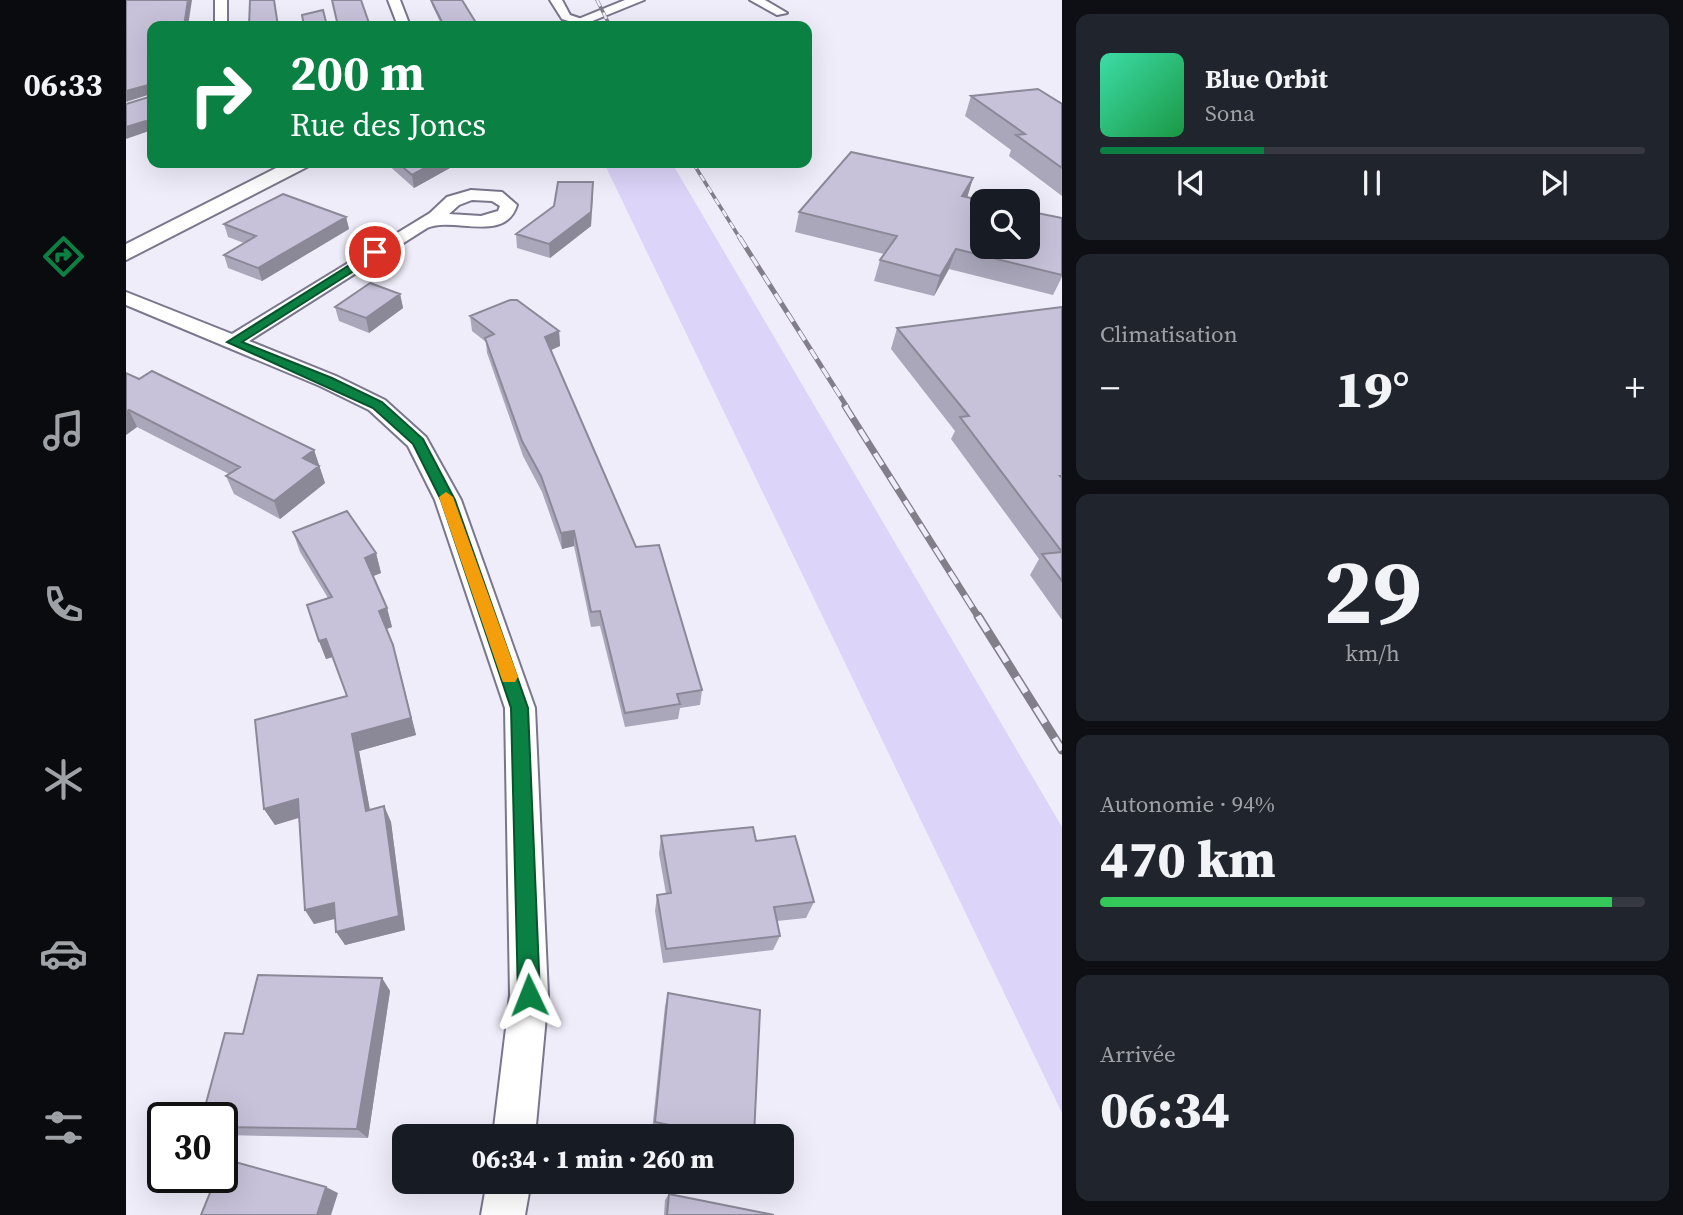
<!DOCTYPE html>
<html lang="fr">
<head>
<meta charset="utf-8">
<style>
  :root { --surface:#171b24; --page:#20242c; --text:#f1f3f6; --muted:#9ea1a6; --line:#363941; --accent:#0b8043 }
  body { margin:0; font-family:"Source Serif 4",serif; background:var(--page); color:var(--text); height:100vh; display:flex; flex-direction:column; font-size:26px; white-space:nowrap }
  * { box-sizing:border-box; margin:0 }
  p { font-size:23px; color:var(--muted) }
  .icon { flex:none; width:38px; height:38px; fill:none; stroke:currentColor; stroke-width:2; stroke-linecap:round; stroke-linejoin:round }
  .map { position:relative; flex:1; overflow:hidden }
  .side { display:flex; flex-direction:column; gap:14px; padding:14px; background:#0d0f14; width:621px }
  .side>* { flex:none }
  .top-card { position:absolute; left:21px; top:21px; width:665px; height:147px; border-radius:14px; box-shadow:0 7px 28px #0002; background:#0b8043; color:#fff; overflow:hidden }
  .tools { position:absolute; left:844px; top:189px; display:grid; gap:14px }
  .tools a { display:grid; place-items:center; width:70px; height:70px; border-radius:14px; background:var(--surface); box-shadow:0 7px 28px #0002; font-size:35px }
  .speed { position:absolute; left:21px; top:1102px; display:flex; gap:14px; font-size:35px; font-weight:700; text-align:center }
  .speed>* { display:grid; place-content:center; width:91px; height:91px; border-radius:50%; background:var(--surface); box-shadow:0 7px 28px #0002; line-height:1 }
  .speed .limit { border:4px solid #111; border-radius:10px; background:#fff; color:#111 }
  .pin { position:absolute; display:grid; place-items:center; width:60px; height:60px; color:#fff; margin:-30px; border:4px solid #fff; border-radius:50%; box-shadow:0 2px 7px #0007 }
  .me { position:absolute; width:77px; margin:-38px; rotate:358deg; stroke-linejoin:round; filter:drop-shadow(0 0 5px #0008) }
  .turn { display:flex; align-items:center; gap:24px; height:147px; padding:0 28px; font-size:32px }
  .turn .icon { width:91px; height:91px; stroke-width:2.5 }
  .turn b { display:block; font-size:49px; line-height:60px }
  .big { font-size:52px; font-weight:800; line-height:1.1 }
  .side .widget { flex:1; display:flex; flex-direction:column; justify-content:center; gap:10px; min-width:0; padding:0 24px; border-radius:14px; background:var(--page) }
  .side .dial { align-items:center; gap:0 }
  .dial b { font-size:91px; line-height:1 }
  .song { display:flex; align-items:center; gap:21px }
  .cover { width:84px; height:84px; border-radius:10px; background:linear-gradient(135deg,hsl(160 70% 55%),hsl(140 70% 35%)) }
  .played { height:7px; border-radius:4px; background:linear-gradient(90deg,var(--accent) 30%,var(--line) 30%) }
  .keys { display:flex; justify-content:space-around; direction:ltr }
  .heat { display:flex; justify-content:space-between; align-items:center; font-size:38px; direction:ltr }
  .charge { height:10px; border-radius:5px; background:linear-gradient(90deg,#34c759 94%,var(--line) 0) }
  .trip { position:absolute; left:266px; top:1124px; width:402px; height:70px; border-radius:14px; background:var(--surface); box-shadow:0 7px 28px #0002; font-weight:800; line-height:70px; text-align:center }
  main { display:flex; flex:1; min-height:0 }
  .dock { display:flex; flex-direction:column; width:126px; justify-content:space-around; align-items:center; background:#090b0e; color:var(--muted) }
  .dock .icon { width:49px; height:49px }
  .dock .active { color:var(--accent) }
  .dock b { font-size:32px; color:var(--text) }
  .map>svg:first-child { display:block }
</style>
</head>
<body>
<main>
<nav class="dock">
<b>06:33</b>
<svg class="icon active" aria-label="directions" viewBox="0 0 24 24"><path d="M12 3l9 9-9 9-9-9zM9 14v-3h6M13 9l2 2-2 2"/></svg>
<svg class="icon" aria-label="music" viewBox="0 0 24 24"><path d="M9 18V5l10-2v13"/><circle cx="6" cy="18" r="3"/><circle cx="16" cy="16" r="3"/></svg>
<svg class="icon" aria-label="phone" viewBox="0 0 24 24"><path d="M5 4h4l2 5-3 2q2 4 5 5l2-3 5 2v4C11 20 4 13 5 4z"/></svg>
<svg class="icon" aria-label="climate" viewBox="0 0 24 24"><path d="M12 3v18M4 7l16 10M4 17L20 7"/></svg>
<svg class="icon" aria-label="car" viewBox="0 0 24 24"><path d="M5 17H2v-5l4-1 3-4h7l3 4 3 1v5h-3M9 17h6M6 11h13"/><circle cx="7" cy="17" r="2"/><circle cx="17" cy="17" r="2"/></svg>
<svg class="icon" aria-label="filters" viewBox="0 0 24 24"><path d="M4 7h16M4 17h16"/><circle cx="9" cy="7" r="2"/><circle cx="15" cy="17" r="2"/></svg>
</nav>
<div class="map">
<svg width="936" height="1215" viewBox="0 0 936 1215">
  <rect width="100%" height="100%" fill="#f0edfb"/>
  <path fill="#dcd4f9" d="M 478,163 L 546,163 L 936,827 L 936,1113 Z"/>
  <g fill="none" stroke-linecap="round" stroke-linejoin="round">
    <defs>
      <path id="minor" d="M 89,0 L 101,0 L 101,26 L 89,26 Z
        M 262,0 L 274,0 L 284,26 L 272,26 Z
        M 424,0 L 436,0 L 444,15 L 456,19 L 456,25 L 436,19 Z
        M 624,0 L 639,0 L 661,13 L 651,15 Z
        M 345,190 L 376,192 L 391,205 C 379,244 327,216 301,228 L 123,341 L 210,376 L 259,400 L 300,437 L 335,500 L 409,708 L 422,995 L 409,1136 L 367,1136 L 384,995 L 379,708 L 309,500 L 282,446 L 243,410 L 194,386 L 0,305 L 0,292 L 106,334 L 304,213 L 321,197 ZM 346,200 L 366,201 L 374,206 L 372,211 L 355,216 L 323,214 L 333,205 Z
        M 361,1181 L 405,1181 L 399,1215 L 355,1215 Z"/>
      <path id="tertiary" d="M 499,0 L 518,0 L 454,26 L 435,26 Z
        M 160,163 L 183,163 L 181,167 L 0,260 L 0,244 Z"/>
    </defs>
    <use href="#minor" stroke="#7a768b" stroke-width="4"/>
    <use href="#tertiary" stroke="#7a768b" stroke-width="4"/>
    <use href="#minor" fill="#fff" fill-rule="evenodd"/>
    <use href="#tertiary" fill="#fff" fill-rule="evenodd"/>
    <defs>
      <path id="rail-far3" d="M 471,0 L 484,26
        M 567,163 L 615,240"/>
      <path id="rail-far2" d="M 614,238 L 721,407"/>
      <path id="rail-far1" d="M 719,406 L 853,618"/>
      <path id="rail" d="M 852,616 L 936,750"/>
    </defs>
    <use href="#rail-far3" stroke="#827f8a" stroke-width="3.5"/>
    <use href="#rail-far2" stroke="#827f8a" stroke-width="5"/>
    <use href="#rail-far1" stroke="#827f8a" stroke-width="7"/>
    <use href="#rail" stroke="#827f8a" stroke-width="9"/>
    <use href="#rail-far3" stroke="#f0edfb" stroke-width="2.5" stroke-dasharray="7" stroke-linecap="butt"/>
    <use href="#rail-far2" stroke="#f0edfb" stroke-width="3.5" stroke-dasharray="11" stroke-linecap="butt"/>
    <use href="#rail-far1" stroke="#f0edfb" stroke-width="4.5" stroke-dasharray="14" stroke-linecap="butt"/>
    <use href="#rail" stroke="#f0edfb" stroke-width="6" stroke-dasharray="18" stroke-linecap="butt"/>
  </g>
  <path fill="#aba7bb" d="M 305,0 L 352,26 L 316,26 L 306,5 Z
    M 845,96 L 936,104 L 936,196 L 883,156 L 885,150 L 839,116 Z
    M 260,163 L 333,163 L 288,188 Z
    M 847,178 L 841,197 L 936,218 L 936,277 L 927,295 L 823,269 L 808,296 L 748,281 L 754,260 L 758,254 L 669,232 L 673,212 Z
    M 467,196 L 465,226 L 424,258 L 391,248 L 390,234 Z
    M 220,217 L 223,229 L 136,281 L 102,268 L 98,255 L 118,243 L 102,237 L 98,224 Z
    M 274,294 L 277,308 L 243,333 L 213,321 L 209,307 Z
    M 936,307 L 936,620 L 904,575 L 913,559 L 825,439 L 829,431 L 765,349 L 771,328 Z
    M 344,316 L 433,331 L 434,346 L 424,350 L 510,547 L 576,690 L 574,705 L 554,708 L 552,719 L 499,727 L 474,626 L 465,627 L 448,546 L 436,549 L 416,492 L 397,456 L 361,353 L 360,342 L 346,331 Z
    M 0,373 L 188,450 L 199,483 L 154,519 L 108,494 L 100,476 L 103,474 L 11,427 L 0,435 Z
    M 167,532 L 250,553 L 255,573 L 247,576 L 261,608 L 266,627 L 260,629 L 267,645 L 272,663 L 290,735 L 233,751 L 244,810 L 258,806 L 265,822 L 279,930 L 219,945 L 209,919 L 188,924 L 179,910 L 173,818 L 149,825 L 138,809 L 221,696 L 206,657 L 200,659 L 193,641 L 202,598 L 174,552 Z
    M 535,836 L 630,841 L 688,902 L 680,918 L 651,921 L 654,936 L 647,950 L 537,963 L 529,911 L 531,895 L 540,894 L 533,854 Z
    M 256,978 L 264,991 L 242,1138 L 96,1135 L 96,1118 Z
    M 542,993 L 628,1136 L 551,1136 L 526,1131 L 539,1006 Z
    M 543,1194 L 648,1215 L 538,1215 L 539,1200 Z"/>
  <path fill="#8b8898" d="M 62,0 L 66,0 L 62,26 L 58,26 Z
    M 22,85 L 25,94 L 0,102 L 0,91 Z
    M 20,121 L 26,126 L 26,138 L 23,131 L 0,139 L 0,127 Z
    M 308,163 L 333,163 L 288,188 L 286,175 Z
    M 847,178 L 841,198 L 836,196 Z
    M 467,182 L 465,226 L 424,258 L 423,244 Z
    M 220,217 L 223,229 L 136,281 L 132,268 Z
    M 830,249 L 823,269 L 808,296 L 814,276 Z
    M 274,294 L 277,308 L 243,333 L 240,318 Z
    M 433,331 L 434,346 L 419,353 L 419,337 Z
    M 3,410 L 11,427 L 0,435 L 0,412 Z
    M 188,450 L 199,483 L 154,519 L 148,501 L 177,458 Z
    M 448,531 L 448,546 L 436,549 L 435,533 Z
    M 250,553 L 255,573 L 245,577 L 239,558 Z
    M 261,608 L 266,627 L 258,630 L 253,611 Z
    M 200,639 L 207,657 L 200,659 L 193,641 Z
    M 267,645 L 290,735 L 233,751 L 247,827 L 240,811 L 226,734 Z
    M 172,799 L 181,815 L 149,825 L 138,809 Z
    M 258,806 L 265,822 L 279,930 L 219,945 L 210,932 Z
    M 208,903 L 216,917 L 188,924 L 179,910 Z
    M 256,978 L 264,991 L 242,1138 L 231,1129 Z
    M 200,1187 L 212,1193 L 205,1215 L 191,1215 Z"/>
  <path fill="#c7c2d9" stroke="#8b8898" stroke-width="2" d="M 0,0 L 62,0 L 58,26 L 26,26 L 26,126 L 22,127 L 20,121 L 0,127 L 0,104 L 23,97 L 25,87 L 22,85 L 0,91 Z
    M 124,0 L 148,0 L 152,26 L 123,26 Z
    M 206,0 L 235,0 L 244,26 L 212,26 Z
    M 305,0 L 336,0 L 352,26 L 318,26 Z
    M 197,10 L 201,26 L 178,26 L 176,15 Z
    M 912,89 L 936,104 L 936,168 L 890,135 L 899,134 L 845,96 Z
    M 725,152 L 847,178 L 836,196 L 858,201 L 856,201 L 856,247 L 901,247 L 901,211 L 936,218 L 936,275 L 830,249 L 814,276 L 754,260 L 771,236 L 673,212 Z
    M 272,163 L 308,163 L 286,175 Z
    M 432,182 L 467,182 L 465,212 L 423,244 L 390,234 L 428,206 Z
    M 157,194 L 220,217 L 132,268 L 98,255 L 130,236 L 98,224 Z
    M 244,283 L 274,294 L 240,318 L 209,307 Z
    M 384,300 L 391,300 L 433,331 L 419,337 L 510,547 L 533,545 L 576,690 L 551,694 L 554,704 L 499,713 L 474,611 L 465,612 L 448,531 L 435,533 L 415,476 L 396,441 L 359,338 L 368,334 L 344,316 Z
    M 936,307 L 936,476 L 934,476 L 936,478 L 936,581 L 916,554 L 936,552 L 834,417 L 843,416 L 771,328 Z
    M 26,371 L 188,450 L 177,458 L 193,466 L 148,501 L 100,476 L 114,467 L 3,410 L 0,412 L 0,373 L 13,379 Z
    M 221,511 L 250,553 L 239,558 L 261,608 L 253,611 L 267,645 L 285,718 L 226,734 L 240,811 L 258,806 L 273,916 L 210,932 L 208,903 L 179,910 L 172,799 L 138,809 L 129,720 L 221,696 L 200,639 L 193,641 L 181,605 L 206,597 L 167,532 Z
    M 627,827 L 630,841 L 669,836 L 688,902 L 648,907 L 654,936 L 540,949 L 531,895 L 545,893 L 535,836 Z
    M 132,975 L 256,978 L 231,1129 L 96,1127 L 96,1118 L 76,1118 L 99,1033 L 117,1034 Z
    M 542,993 L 634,1010 L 628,1136 L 596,1136 L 529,1122 Z
    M 98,1159 L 200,1187 L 191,1215 L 75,1215 L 90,1178 L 96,1178 L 96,1163 Z
    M 543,1194 L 648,1215 L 541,1215 Z"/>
  <path fill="#0b8043" stroke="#07532c" stroke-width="2" d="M 249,249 L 253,250 L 253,255 L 116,342 L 206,378 L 256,402 L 297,439 L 329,500 L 402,708 L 414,995 L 410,1003 L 403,1006 L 395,1003 L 392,995 L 385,708 L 315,500 L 287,444 L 247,408 L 101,342 Z"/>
  <path fill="#f59e0b" d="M 320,492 L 327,497 L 392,677 L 389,682 L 377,682 L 375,677 L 313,497 Z"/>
</svg>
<div class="tools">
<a><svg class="icon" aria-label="search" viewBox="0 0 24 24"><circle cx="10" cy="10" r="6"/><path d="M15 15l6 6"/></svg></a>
</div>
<div class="speed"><div class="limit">30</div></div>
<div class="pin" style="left:249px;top:252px;background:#d93025"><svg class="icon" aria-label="arrive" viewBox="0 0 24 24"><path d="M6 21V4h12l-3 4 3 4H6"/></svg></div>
<svg class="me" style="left:403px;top:995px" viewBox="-20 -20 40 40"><path d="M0-17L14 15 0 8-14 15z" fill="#0b8043" stroke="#fff" stroke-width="4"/></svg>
<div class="trip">06:34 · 1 min · 260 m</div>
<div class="top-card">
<div class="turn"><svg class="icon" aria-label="right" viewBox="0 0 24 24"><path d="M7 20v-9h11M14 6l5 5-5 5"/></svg><div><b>200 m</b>Rue des Joncs</div></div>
</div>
</div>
<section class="side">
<div class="widget">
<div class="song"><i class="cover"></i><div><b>Blue Orbit</b><p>Sona</p></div></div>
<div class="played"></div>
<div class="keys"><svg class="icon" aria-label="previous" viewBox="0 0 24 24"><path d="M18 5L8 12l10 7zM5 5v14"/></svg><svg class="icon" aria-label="pause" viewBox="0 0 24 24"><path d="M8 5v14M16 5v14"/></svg><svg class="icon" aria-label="next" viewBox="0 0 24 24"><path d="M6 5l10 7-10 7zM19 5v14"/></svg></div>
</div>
<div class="widget"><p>Climatisation</p>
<div class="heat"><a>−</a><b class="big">19°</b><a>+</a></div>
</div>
<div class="widget dial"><b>29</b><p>km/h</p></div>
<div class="widget"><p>Autonomie · 94%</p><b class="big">470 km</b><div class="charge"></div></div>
<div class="widget"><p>Arrivée</p><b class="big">06:34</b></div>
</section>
</main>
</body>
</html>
